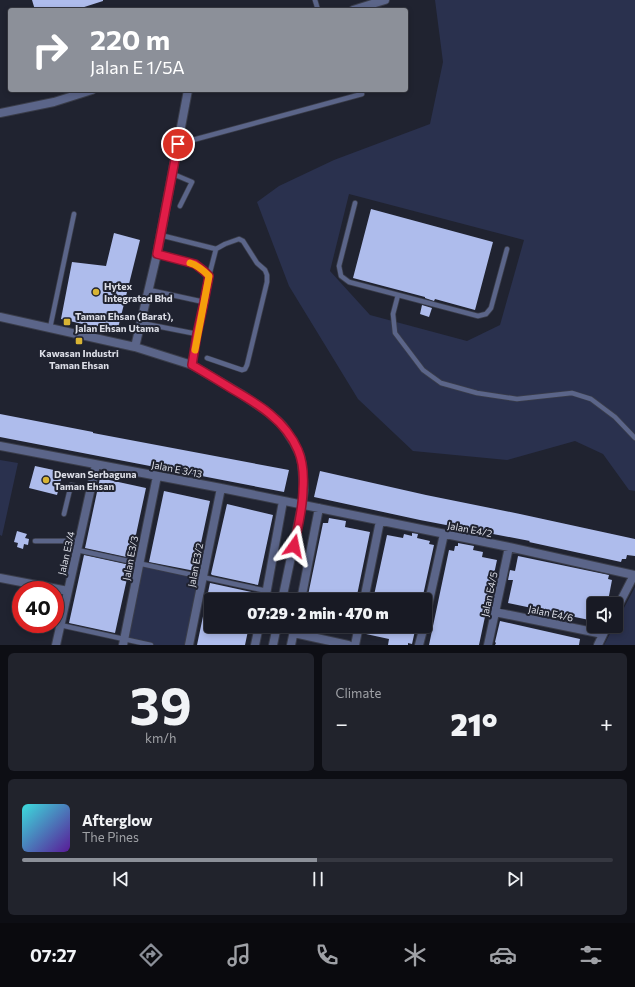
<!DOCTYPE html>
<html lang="en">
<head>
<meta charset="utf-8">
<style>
  :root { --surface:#181a24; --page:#21232c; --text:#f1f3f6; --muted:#9fa1a6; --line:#363841; --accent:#8c9099 }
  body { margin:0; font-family:Commissioner,sans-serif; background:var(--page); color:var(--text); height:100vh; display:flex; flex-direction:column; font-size:15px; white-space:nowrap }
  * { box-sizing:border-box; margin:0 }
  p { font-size:13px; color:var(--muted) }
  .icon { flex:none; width:22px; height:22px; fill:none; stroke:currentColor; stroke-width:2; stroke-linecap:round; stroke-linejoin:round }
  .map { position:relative; height:645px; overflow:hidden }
  .sheet { display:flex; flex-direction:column; gap:8px; padding:8px; background:#0d0e14; flex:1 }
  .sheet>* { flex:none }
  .guide { position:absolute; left:8px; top:8px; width:400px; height:84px; border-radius:4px; box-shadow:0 2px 6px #0003,0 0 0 1px var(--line); background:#8c9099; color:#fff; overflow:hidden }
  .tools { position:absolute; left:587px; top:597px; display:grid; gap:8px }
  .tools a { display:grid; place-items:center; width:36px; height:36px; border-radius:4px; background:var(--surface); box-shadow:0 2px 6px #0003,0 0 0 1px var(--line); font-size:20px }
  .speed { position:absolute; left:12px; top:581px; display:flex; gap:8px; font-size:20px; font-weight:700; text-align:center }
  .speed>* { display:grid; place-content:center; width:52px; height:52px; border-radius:50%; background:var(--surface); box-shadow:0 2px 6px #0003,0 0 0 1px var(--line); line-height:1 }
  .speed .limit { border:6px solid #d22; background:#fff; color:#111 }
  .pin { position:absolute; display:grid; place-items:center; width:34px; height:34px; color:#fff; margin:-17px; border:2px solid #fff; border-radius:50%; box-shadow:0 1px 4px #0007 }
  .me { position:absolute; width:44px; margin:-22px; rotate:12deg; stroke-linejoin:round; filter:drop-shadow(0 0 3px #0008) }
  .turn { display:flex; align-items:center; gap:14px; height:84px; padding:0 16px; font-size:18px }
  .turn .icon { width:52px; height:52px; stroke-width:2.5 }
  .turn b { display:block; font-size:28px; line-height:34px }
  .big { font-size:30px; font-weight:800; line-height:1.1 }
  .sheet .widget { flex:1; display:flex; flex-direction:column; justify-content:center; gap:6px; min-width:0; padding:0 14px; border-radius:6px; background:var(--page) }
  .sheet .dial { align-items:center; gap:0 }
  .dial b { font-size:52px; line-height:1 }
  .song { display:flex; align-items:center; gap:12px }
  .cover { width:48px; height:48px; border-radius:6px; background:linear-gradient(135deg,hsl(180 70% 55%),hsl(270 70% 35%)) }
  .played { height:4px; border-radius:2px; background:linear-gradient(90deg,var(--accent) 50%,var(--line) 50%) }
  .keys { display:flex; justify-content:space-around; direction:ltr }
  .heat { display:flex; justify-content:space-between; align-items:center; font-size:22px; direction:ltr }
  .sheet .tiles { flex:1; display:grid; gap:8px; grid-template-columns:1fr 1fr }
  .widget:last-child { grid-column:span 2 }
  .trip { position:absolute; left:204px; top:593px; width:228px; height:40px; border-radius:4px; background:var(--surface); box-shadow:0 2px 6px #0003,0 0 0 1px var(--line); font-weight:800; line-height:40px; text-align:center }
  .menu { display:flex; height:64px; justify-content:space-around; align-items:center; background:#0a0a0e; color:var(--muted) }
  .menu .icon { width:28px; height:28px }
  .menu .active { color:var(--accent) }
  .menu b { font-size:18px; color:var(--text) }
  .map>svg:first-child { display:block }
</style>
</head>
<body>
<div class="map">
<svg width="635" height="645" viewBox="0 0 635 645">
  <rect width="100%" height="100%" fill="#202330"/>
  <path fill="#2a314e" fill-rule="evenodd" d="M 435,0 L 635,0 L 635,491 L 629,490 L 603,454 L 575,441 L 507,460 L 413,451 L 358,399 L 289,286 L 257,202 L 279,186 L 334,160 L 430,124 L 443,62 ZM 349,194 L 524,240 L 500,325 L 467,341 L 370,315 L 330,271 Z
    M 0,460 L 18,463 L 2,536 L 0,535 Z
    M 139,563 L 203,577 L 189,645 L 151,645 L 124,639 Z
    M 635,587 L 635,645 L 604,645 L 614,626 L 616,626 L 616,623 Z"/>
  <path fill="#aebcec" d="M 32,0 L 103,0 L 103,1 L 78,9 L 79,10 L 35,10 Z
    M 371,209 L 493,242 L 475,310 L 435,299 L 434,301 L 425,298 L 425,297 L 353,278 Z
    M 114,233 L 140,240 L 117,332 L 61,319 L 72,262 L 106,266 Z
    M 422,305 L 432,308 L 429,317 L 420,314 Z
    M 0,414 L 93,432 L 93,433 L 289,470 L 284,492 L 0,437 Z
    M 35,466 L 63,472 L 57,495 L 29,488 Z
    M 320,471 L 426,495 L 520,514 L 635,539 L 635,556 L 627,555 L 626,559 L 622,559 L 621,562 L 529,542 L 530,541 L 420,520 L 314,497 Z
    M 100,478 L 146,488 L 131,558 L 85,548 Z
    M 164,491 L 210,501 L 195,571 L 149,562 Z
    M 227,504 L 273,515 L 258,585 L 212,575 L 211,574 Z
    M 329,518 L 346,521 L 345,527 L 370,532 L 356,600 L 307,600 L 323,523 L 328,523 Z
    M 17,531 L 27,534 L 25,538 L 29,539 L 28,545 L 24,544 L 23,549 L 17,547 L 18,543 L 14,542 Z
    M 412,533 L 418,534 L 417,538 L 430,541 L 429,544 L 434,545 L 422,600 L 373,600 L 387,535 L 403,538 L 404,534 L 412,536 Z
    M 458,543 L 474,546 L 473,550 L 483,552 L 482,557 L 497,560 L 479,645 L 429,645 L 449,550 L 454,551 L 455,546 L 458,546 Z
    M 84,555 L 130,565 L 115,633 L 69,623 Z
    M 518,556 L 609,575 L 608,579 L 612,580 L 608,601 L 601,599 L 600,604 L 594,604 L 594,621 L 508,603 L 513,580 L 508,580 L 510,570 L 515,571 Z
    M 210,583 L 256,593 L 255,600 L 211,600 L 211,626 L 249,626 L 245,645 L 197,645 Z
    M 500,621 L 580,639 L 579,645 L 495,645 L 496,643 L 495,642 Z
    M 319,626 L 340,626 L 339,633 L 319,629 Z
    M 367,626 L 416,626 L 412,644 L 408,643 L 408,645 L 388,645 L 389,639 L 366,634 Z"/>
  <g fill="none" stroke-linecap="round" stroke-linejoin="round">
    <defs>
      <path id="service" d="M 315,0 L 318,10
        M 178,144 L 362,94
        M 173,174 L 192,182 L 180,206
        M 355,203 L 339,266 L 341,276 L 349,282 L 478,316 L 486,314 L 491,308 L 507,249
        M 160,235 L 216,249
        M 157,254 L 195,264 L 204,271 L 209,276
        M 149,290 L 204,302
        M 398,295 L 393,314 L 395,333 L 423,370 L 441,383 L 477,393 L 517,399 L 572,393 L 591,399 L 615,417 L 635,438
        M 141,323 L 197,334
        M 50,328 L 74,214
        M 207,358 L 242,370 L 245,369 L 247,365 L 267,282 L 267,275 L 265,270 L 257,263 L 243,241 L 239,239 L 225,244 L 216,249
        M 192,365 L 197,334 L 204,302 L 209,276 L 216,249
        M 64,514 L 71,485 L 91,489
        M 35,541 L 79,541
        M 77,550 L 267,591
        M 60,625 L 151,645"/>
      <path id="minor" d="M 353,10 L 385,0
        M 0,113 L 54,102 L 92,90
        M 0,317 L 135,347 L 192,365 L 241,394 L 265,410 L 277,420 L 283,426 L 294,443 L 300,455 L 302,464 L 304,490 L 302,505
        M 135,347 L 157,254 L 188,90
        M 0,446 L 221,488 L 509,547 L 634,575 L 616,610
        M 0,578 L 68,591
        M 265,600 L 283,501
        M 301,600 L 319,508
        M 364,600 L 380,521
        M 495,612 L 603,634
        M 425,619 L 444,534
        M 294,633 L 348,645
        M 56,645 L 96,465
        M 123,645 L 157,476
        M 189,645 L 221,488
        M 255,645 L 259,626
        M 291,645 L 295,626
        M 355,645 L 359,626
        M 419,645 L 424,626
        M 488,645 L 509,547
        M 598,645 L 607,626"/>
      <path id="tertiary" d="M 282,600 L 302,505
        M 273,645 L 277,626"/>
    </defs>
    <use href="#service" stroke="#3a3d4a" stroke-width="6"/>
    <use href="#minor" stroke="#3a3d4a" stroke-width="10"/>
    <use href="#tertiary" stroke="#3a3d4a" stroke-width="10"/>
    <use href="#service" stroke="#5b6589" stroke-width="4.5"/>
    <use href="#minor" stroke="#5b6589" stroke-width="8"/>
    <use href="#tertiary" stroke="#5b6589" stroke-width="8"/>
  </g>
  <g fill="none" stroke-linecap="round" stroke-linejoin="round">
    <defs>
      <path id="route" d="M 178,144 L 157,254 L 195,264 L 204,271 L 209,276 L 204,302 L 197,334 L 192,365 C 206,373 219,381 232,389 C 258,404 285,420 298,450 C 303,462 304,476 303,489 C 303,508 298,527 294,546"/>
    </defs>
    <use href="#route" stroke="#92132f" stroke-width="10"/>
    <use href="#route" stroke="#e11d48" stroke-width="7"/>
    <path stroke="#f59e0b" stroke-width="7" d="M 190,263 C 197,265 203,270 209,276 L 195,350"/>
  </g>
  <g fill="#d8b434" stroke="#202330" stroke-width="1.5">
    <circle cx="96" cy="292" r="4"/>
    <rect x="63" y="318" width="8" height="8" rx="2"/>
    <rect x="75" y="337" width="8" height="8" rx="2"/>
    <circle cx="46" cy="480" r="4"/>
  </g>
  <g text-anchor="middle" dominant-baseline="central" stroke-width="4" stroke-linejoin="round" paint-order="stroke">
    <g font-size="10" font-weight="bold" fill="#dcdee7" stroke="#202330" text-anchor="start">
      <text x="104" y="286">Hytex<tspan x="104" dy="12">Integrated Bhd</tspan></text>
      <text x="75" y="316">Taman Ehsan (Barat),<tspan x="75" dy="12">Jalan Ehsan Utama</tspan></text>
      <text x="79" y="353" text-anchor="middle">Kawasan Industri<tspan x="79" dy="12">Taman Ehsan</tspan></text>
      <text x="54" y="474">Dewan Serbaguna<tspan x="54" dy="12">Taman Ehsan</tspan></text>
    </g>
    <g font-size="10" fill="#dcdee7" stroke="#202330">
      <text transform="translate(177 469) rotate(11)">Jalan E 3/13</text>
      <text transform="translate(470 529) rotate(11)">Jalan E4/2</text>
      <text transform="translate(66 553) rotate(-77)">Jalan E3/4</text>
      <text transform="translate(130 558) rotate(-79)">Jalan E3/3</text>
      <text transform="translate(195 565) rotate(-79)">Jalan E3/2</text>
      <text transform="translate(489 594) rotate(-78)">Jalan E4/5</text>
      <text transform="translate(551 613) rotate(12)">Jalan E4/6</text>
    </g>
  </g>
</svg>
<div class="tools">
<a><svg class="icon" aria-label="sound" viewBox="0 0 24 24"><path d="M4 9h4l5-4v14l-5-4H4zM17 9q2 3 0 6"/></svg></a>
</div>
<div class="speed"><div class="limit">40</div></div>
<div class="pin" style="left:178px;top:144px;background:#d93025"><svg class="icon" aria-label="arrive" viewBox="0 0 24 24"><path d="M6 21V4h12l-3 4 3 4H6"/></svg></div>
<svg class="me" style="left:294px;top:546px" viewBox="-20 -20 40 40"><path d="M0-17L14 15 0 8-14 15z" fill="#e11d48" stroke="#fff" stroke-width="4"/></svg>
<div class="trip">07:29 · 2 min · 470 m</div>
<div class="guide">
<div class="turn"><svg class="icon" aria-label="right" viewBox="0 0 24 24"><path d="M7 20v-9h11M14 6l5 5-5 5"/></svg><div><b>220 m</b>Jalan E 1/5A</div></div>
</div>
</div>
<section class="sheet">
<div class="tiles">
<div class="widget dial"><b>39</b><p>km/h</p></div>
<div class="widget"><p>Climate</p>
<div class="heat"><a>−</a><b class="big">21°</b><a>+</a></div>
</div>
<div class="widget">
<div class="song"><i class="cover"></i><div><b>Afterglow</b><p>The Pines</p></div></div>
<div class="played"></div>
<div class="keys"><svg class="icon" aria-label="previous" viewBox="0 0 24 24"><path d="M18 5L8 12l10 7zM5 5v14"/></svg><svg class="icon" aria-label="pause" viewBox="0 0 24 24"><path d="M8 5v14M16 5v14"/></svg><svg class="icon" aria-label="next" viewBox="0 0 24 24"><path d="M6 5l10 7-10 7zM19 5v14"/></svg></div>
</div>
</div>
</section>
<nav class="menu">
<b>07:27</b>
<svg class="icon active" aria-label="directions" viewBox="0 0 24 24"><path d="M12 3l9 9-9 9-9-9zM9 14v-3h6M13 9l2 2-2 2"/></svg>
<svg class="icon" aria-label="music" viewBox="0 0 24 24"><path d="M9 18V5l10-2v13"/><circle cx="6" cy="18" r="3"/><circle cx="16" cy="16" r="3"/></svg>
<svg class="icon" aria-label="phone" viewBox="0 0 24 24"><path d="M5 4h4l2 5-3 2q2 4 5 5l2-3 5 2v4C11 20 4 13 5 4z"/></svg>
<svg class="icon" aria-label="climate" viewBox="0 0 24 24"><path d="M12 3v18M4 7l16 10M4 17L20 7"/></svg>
<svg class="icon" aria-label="car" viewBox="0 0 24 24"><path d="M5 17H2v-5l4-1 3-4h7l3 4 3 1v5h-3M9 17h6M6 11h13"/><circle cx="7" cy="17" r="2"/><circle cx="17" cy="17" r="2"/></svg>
<svg class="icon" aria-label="filters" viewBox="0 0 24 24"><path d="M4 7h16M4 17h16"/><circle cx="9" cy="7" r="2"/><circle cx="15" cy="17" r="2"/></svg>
</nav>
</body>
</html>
